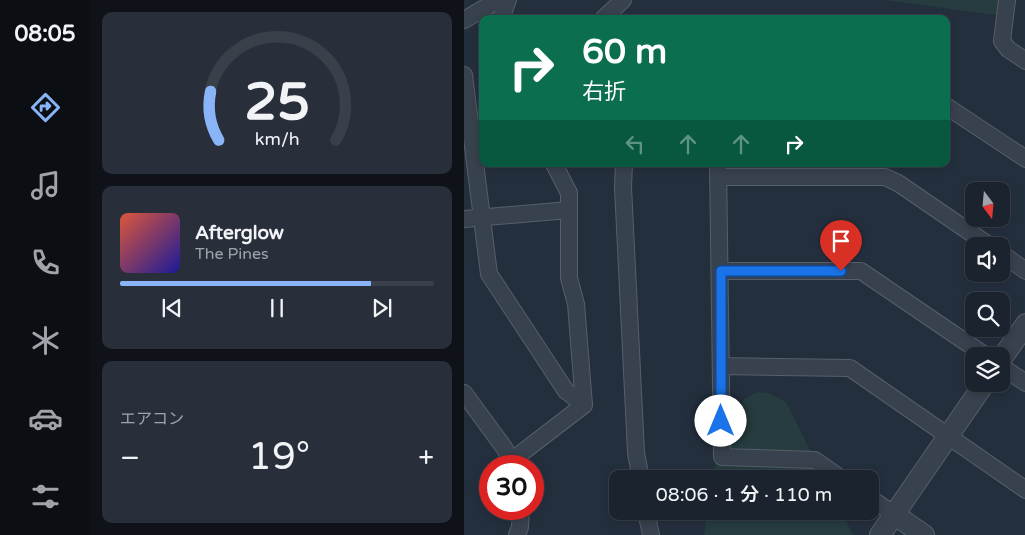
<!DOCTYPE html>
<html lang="ja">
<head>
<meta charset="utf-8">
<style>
  :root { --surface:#1b232e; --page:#282f3a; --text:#f1f3f6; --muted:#a0a4aa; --line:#39404a; --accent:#8ab4f8 }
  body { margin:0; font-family:"Varela Round","Noto Sans JP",sans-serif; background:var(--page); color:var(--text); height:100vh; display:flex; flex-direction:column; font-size:19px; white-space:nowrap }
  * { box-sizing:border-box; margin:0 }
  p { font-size:16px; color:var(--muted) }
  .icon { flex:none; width:28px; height:28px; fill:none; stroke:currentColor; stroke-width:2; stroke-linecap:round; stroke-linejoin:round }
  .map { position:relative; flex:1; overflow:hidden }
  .sheet { display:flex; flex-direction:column; gap:12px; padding:12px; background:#0f1319; width:374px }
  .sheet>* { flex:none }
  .top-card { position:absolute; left:15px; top:15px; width:471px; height:152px; border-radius:10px; box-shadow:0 2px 8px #0003,0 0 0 1px var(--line); background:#0b6e4f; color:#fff; overflow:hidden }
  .needle { width:32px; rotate:164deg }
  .fabs { position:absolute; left:501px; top:182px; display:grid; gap:10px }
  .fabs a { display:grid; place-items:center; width:45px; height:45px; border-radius:10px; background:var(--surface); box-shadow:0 2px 8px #0003,0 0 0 1px var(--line); font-size:25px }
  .speed { position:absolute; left:15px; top:455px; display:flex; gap:10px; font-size:25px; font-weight:700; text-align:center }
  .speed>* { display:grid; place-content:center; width:65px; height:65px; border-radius:50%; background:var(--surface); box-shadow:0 2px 8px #0003,0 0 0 1px var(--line); line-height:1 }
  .speed .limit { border:8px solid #d22; background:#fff; color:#111 }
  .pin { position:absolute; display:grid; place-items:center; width:42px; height:42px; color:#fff; margin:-51px -21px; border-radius:50% 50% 50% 0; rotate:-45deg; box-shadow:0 0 5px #0007 }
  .pin .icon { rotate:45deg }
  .me { position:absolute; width:55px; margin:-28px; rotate:0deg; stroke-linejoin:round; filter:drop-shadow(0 0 4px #0008) }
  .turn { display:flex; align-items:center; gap:18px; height:105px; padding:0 20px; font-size:22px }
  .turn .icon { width:65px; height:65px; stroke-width:2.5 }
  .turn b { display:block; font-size:35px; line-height:42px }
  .lanes { display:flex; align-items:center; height:48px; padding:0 20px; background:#0003; justify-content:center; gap:25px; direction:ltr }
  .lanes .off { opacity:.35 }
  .big { font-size:38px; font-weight:600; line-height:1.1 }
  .sheet .tile { flex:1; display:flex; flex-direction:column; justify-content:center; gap:8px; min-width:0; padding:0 18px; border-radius:10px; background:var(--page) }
  .sheet .dial { align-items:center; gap:0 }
  .dial svg { height:130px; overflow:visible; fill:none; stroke:var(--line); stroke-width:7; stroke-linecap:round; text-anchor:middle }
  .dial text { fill:var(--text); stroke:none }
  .song { display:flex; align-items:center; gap:15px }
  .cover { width:60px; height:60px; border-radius:8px; background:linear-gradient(135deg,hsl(10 70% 55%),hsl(240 70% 35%)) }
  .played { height:5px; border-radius:2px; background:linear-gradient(90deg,var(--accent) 80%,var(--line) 80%) }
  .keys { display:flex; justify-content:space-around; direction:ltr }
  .heat { display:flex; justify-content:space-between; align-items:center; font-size:28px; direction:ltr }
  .trip { position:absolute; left:145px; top:470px; width:270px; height:50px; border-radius:10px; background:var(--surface); box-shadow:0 2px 8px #0003,0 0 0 1px var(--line); font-weight:600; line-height:50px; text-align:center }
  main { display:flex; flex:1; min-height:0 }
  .tab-bar { display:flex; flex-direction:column; width:90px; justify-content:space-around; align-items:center; background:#0b0e12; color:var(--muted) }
  .tab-bar .icon { width:35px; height:35px }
  .tab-bar .on { color:var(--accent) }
  .tab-bar b { font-size:22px; color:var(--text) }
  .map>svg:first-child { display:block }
</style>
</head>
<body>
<main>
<nav class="tab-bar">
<b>08:05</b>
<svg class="icon on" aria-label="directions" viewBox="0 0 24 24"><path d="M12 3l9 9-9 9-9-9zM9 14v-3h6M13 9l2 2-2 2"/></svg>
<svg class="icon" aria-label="music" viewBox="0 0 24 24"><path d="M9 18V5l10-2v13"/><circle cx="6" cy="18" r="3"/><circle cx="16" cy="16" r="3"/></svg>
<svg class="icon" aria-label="phone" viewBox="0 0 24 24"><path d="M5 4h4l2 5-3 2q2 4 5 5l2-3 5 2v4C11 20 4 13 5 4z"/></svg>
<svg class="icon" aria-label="climate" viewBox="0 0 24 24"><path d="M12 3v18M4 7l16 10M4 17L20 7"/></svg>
<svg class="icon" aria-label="car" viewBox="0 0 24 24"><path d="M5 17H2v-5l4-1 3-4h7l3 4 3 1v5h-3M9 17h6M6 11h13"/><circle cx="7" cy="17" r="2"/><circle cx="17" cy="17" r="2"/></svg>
<svg class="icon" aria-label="filters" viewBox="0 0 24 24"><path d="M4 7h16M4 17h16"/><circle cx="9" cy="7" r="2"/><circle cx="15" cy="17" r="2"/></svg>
</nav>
<section class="sheet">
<div class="tile dial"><svg viewBox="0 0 100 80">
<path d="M14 69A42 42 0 1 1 86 69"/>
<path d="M14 69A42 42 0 0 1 9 39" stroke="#8ab4f8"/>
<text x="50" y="56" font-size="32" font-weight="700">25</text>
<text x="50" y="72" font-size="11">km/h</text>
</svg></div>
<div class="tile">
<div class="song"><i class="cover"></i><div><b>Afterglow</b><p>The Pines</p></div></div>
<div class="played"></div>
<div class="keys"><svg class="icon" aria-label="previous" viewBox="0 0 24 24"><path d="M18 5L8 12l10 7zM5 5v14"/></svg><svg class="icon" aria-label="pause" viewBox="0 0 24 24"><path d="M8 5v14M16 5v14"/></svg><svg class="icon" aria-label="next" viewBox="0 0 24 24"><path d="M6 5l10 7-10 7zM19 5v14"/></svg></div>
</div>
<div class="tile"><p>エアコン</p>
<div class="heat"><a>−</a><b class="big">19°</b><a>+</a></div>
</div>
</section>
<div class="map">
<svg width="562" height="535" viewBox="0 0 562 535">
  <rect width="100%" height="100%" fill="#242f3e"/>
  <path fill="#263c3f" d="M 419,0 L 535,0 L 532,15 Z
    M 293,392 L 305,393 L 322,402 L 360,479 L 249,479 L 254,451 L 280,399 Z
    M 244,511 L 377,511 L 389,535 L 240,535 Z"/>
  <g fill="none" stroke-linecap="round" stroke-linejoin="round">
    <defs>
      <path id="minor" d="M 543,0 L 538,41 L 544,49 L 562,61
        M 37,19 L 44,0
        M 139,19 L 159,0
        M 0,20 L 34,0
        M 0,75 L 25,274 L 102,391 L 120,405
        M 482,106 L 562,159
        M 160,164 L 159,187 L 172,453 L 177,479
        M 254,164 L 258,457 L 351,460 L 378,479
        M 255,177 L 421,177 L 434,183 L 526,246
        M 0,219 L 105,210
        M 538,254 L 562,271
        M 257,271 L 397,271 L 522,356
        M 257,366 L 386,368 L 562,490
        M 538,367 L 562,383
        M 0,393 L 41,449 L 49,466
        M 47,461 L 120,405 L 112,304 L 105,278 L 105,193 L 90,164
        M 406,498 L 431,515
        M 182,511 L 187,535
        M 53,535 L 56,527 L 57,509"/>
      <path id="tertiary" d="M 538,358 L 562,324
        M 431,515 L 460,535
        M 416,535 L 520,384"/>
    </defs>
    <use href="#minor" stroke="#565f6c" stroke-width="18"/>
    <use href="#tertiary" stroke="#565f6c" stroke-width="22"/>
    <use href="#minor" stroke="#38414e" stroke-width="16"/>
    <use href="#tertiary" stroke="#38414e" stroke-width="20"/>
  </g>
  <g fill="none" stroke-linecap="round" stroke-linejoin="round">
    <defs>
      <path id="route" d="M 257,421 L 257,271 L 377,271"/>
    </defs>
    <use href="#route" stroke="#114b97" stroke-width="12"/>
    <use href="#route" stroke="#1a73e8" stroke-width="9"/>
  </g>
</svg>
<div class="fabs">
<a><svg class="needle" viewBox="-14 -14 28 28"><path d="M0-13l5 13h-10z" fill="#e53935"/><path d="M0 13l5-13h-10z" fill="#a0a4aa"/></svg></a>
<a><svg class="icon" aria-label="sound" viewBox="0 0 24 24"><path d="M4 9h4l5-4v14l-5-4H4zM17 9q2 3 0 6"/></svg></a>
<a><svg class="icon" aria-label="search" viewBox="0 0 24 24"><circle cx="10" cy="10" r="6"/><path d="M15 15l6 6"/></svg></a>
<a><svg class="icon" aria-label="layers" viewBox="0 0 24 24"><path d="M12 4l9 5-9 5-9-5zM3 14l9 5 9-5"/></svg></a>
</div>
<div class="speed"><div class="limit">30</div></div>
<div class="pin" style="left:377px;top:271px;background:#d93025"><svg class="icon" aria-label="arrive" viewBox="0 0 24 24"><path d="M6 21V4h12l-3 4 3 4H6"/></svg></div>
<svg class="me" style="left:257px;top:421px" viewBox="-20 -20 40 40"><circle r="19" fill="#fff"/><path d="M0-13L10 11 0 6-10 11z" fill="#1a73e8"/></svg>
<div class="trip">08:06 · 1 分 · 110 m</div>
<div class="top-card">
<div class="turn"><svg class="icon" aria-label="right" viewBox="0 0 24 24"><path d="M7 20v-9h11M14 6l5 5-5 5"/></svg><div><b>60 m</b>右折</div></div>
<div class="lanes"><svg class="icon off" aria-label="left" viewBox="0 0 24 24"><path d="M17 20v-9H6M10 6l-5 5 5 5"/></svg><svg class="icon off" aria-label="ahead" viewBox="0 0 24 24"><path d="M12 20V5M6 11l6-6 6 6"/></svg><svg class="icon off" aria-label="ahead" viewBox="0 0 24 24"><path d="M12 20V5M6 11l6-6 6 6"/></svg><svg class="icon" aria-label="right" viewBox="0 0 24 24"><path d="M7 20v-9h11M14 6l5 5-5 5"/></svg></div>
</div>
</div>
</main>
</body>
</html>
